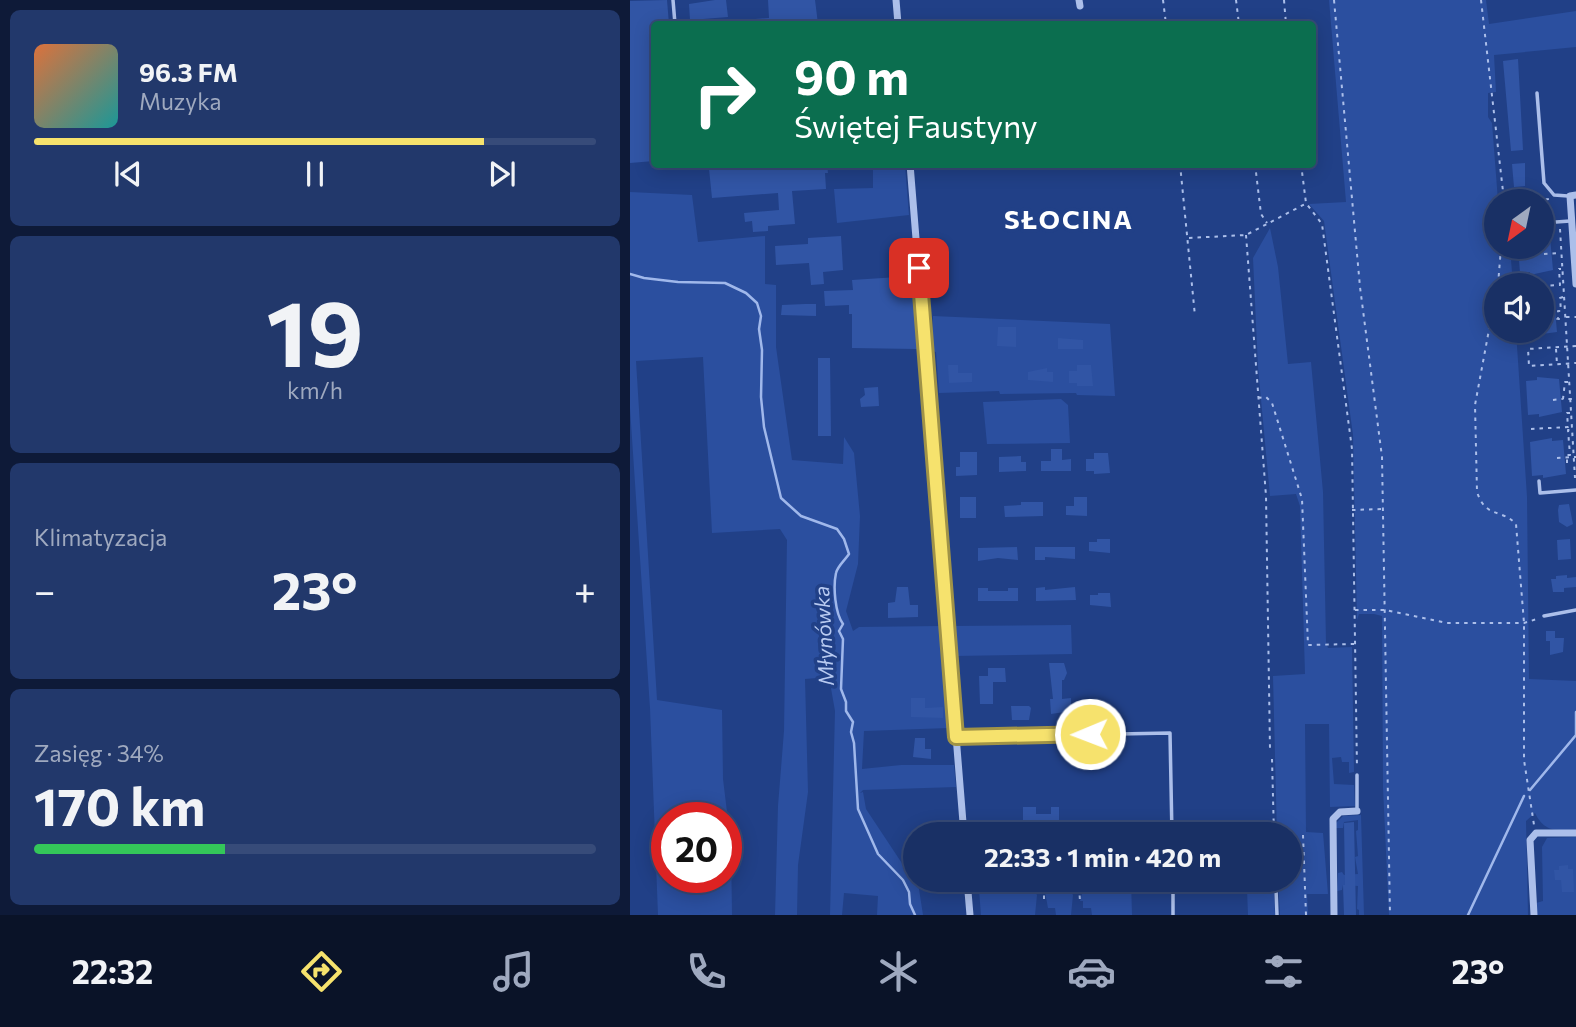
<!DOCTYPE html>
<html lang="pl">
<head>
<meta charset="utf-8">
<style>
  :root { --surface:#193065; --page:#22386b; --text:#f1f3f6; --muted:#9fa9bf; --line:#374b79; --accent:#f6e26d }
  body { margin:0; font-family:Commissioner,sans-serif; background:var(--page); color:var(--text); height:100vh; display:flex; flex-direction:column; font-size:26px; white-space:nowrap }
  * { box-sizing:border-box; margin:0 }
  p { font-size:23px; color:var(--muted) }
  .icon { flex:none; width:38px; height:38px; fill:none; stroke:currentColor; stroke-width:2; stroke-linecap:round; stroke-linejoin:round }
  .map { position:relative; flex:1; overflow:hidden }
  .drawer { display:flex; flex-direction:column; gap:10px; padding:10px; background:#0e1a38; width:630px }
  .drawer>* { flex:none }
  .top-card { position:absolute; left:21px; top:21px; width:665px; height:147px; border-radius:7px; box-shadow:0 4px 18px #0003,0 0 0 2px var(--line); background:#0b6e4f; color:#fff; overflow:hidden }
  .needle { width:46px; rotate:213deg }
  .controls { position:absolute; left:854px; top:189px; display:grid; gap:14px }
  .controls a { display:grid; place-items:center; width:70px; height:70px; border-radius:50%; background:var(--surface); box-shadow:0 4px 18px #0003,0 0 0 2px var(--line); font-size:35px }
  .speed { position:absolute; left:21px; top:802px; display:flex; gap:14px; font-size:35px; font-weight:700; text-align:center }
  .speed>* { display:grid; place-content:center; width:91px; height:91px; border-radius:50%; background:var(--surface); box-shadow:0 4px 18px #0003,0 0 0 2px var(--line); line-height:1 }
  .speed .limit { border:10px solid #d22; background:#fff; color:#111 }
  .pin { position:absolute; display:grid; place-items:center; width:60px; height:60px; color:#fff; margin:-30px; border-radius:14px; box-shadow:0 4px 10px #0006 }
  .me { position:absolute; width:77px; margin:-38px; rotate:269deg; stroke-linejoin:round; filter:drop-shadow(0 0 5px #0008) }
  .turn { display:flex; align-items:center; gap:24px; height:147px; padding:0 28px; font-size:32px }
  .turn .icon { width:91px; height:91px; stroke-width:2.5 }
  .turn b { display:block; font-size:49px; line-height:60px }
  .big { font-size:52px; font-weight:700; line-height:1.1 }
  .drawer .widget { flex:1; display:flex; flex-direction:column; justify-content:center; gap:10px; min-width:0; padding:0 24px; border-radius:10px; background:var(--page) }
  .drawer .dial { align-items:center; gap:0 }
  .dial b { font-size:91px; line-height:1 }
  .song { display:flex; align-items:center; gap:21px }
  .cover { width:84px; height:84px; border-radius:10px; background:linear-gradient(135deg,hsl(20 70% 55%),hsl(180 70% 35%)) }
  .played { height:7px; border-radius:4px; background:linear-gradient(90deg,var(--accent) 80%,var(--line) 80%) }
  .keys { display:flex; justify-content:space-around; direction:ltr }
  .heat { display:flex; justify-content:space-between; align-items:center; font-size:38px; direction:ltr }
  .charge { height:10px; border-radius:5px; background:linear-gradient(90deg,#34c759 34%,var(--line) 0) }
  .trip { position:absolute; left:273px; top:822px; width:399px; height:70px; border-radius:35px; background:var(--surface); box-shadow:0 4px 18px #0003,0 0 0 2px var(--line); font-weight:700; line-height:70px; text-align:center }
  .tab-bar { display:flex; height:112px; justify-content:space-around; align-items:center; background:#0a1328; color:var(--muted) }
  .tab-bar .icon { width:49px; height:49px }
  .tab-bar .selected { color:var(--accent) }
  .tab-bar b { font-size:32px; color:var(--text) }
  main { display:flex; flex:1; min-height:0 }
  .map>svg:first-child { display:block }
</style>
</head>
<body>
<main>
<section class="drawer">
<div class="widget">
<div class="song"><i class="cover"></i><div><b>96.3 FM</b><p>Muzyka</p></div></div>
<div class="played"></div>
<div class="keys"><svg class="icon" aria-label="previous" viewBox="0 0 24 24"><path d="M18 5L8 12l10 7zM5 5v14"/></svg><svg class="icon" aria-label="pause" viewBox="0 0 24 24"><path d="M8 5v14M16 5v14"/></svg><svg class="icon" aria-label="next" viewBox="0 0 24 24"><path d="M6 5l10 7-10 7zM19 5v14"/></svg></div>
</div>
<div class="widget dial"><b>19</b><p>km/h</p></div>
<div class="widget"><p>Klimatyzacja</p>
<div class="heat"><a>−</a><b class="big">23°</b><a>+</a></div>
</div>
<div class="widget"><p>Zasięg · 34%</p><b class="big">170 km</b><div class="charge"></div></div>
</section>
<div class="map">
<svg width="946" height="915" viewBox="0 0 946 915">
  <rect width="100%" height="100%" fill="#214087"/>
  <path fill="#2b4f9f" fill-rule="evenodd" d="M 699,0 L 856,0 L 859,24 L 946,11 L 946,47 L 864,55 L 866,92 L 858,93 L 858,117 L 862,123 L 868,201 L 866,201 L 866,247 L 880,247 L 883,285 L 866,285 L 866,331 L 886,331 L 897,497 L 899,679 L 946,681 L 946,830 C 926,830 915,833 905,813 L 896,821 L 898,915 L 759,915 L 753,788 L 752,616 L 744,614 L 729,614 L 727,620 L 723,435 L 694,221 L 679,204 L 716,202 Z
    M 243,165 L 275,165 L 279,215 L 207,223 L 204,189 L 243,188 Z
    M 0,192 L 62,195 L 68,242 L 135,236 L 135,284 L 146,285 L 146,347 L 162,460 L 213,464 L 214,437 L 224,453 L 230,516 L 228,564 L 216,611 L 223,631 L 229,627 L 311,626 L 313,629 L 319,728 L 234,731 L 232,769 L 271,765 L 324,765 L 326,787 L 233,790 L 230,793 L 233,792 L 236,809 L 289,889 L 293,915 L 247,915 L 248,896 L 214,893 L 212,915 L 200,915 L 205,711 L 199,677 L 175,679 L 178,792 L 168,865 L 167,915 L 145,915 L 148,806 L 154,731 L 157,540 L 150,529 L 82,533 L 73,357 L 6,361 L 27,700 L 92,710 L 93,779 L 101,845 L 102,915 L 28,915 L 20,708 L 0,408 ZM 37,817 L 96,817 L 96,877 L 37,877 Z
    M 640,228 L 648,267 L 658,364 L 681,362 L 693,492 L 696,642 L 698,648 L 722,647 L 724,772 L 719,773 L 719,762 L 712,762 L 711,757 L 702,758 L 704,784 L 724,785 L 725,806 L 700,807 L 699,724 L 675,724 L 676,832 L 693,833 L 698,894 L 677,894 L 678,915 L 650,915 L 648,880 L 660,880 L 660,835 L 647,835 L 643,676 L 675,674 L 670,506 L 666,494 L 640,496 L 628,367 L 623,258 Z
    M 303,316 L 480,324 L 485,396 L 447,395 L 446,393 L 370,394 L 369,391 L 309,393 L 306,352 L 302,351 Z
    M 431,399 L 438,405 L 440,443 L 357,444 L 353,402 Z
    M 441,625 L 442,654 L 324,656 L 322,626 Z
    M 731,815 L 734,915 L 729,915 L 729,910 L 727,909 L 728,886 L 713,885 L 712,890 L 707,891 L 708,873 L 712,872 L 714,875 L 728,874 L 725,857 L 728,856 L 726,831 L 728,830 L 728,820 L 714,822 L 713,828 L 706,828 L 706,823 L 713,816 Z
    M 946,837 L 946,915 L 907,915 L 906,903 L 913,901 L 912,847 L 917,838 Z
    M 341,880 L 460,880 L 454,884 L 342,886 Z
    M 501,880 L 502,915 L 462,915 L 461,908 L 453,908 L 453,901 L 450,901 L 453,890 L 485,887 L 485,884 L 477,882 Z
    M 644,888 L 645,915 L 618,915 L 617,889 Z
    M 403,889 L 407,895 L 405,915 L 351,915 L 349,890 Z
    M 439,889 L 443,895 L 441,915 L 426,915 L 425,908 L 418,908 L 415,892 L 417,890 Z"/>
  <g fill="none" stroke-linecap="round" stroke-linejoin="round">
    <path stroke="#a0b8eb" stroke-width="2.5" d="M 0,274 L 14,278 L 48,282 L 95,283 L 116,293 L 127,303 L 131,316 L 129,329 L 132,350 L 131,397 L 134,427 L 151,498 L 171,516 L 207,529 L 214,539 L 219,554 C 215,560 207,567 206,573 C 203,587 205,613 213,624 L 209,631 L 213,639 L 211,689 L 216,702 L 216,711 L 223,722 L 221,732 L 224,743 L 228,809 L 248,854 L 273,880 L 279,892 L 280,904 L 285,915
      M 900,790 L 946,735 L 946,712
      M 838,915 L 894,796"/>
  </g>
  <path fill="#3155a5" d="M 37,0 L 39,24 L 24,24 L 24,161 L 0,163 L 0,1 Z
    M 85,0 L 96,0 L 98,17 L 60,20 L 59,4 Z
    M 138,0 L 185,0 L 188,24 L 125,24 L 125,19 L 139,18 Z
    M 888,59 L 893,150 L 881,151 L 873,61 Z
    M 895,163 L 895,186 L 884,187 L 882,164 Z
    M 107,164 L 197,164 L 198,173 L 195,173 L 196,189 L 162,191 L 165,224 L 138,226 L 138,231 L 123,232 L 122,221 L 115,222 L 114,213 L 149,210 L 148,193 L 82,198 L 79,169 L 107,167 Z
    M 211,236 L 213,270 L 193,272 L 194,284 L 181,285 L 179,263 L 146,265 L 145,246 L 178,244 L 178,238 Z
    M 920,237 L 923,270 L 900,275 L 900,272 L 890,273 L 888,247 L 912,247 L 912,238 Z
    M 283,276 L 287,349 L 222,348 L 222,314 L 219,314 L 219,305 L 195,306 L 194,291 L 223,290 L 222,280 Z
    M 924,299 L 927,332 L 912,334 L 912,300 Z
    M 175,304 L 186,304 L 186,316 L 151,315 L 152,305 Z
    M 368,327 L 386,327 L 386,347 L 367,346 Z
    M 428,338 L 453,340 L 453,349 L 428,349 Z
    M 188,358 L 200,358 L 201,436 L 188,436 Z
    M 318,365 L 328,365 L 328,373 L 342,373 L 342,382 L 319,383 Z
    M 447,365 L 461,365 L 463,386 L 447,386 L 447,383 L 439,383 L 439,371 L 447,371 Z
    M 417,368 L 417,372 L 423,372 L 423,382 L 398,380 L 398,372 Z
    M 907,377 L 929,379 L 932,412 L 909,417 L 909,414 L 898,415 L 896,381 L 907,380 Z
    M 248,387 L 249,406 L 231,407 L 230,399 L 235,395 L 234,388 Z
    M 922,438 L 922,441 L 933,440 L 936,474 L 913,478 L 913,475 L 902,476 L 900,442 Z
    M 421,449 L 432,449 L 432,460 L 441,459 L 441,471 L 411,471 L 411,461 L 421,461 Z
    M 330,452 L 347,452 L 347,475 L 326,476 L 326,467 L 330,467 Z
    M 464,453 L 478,453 L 480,473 L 464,474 L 464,471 L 456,471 L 456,459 L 464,459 Z
    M 391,456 L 391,462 L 396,462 L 396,471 L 369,472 L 369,457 Z
    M 330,497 L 346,497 L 346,518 L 330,518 Z
    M 444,497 L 457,497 L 457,516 L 436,515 L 436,506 L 444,506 Z
    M 391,502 L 413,502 L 413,516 L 375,517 L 374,506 L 391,505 Z
    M 939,504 L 943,524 L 937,527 L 929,522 L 928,510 L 929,505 Z
    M 467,539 L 480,539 L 480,553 L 459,551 L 459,542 L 467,542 Z
    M 940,539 L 941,559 L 928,560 L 927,540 Z
    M 387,547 L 388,560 L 368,558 L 348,561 L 348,548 Z
    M 405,547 L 445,547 L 445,559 L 415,557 L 415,560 L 405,560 Z
    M 937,575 L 937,578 L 946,577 L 946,587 L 934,588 L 934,592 L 923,592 L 921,579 L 926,579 L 926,576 Z
    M 267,587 L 278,587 L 280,605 L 288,605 L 288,617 L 258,618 L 258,603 L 265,602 Z
    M 415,587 L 415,590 L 445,587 L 446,600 L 406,601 L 406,588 Z
    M 348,588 L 358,588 L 358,591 L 378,591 L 378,588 L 388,588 L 388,601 L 348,601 Z
    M 468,593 L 480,593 L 481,607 L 460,605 L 460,595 L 468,595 Z
    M 916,631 L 925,631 L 925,638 L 934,638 L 933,652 L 920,655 L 920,641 L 916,641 Z
    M 419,663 L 434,663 L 437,673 L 434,680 L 432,680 L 432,699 L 441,698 L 441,711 L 421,714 L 420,699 L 423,699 Z
    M 358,668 L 375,668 L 376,682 L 363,682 L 363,704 L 350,704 L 349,676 L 358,676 Z
    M 281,698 L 295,698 L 295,708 L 313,707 L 313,718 L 281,717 Z
    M 381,706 L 399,706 L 401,708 L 399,720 L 382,720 Z
    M 285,738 L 295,738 L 295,749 L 301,749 L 301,759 L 283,757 Z
    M 393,807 L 406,807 L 406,814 L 421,814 L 421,807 L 429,807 L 429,827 L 398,827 L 398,823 L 393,823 Z
    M 724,822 L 726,915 L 714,915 L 713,885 L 715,885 L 714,823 Z
    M 938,865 L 938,869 L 943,869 L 944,892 L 932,892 L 931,880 L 925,880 L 924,870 L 929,870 L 929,866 Z"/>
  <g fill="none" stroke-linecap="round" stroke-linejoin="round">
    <path stroke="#acbfea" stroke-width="2" stroke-dasharray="3.5 5" stroke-linecap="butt" d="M 533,0 L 536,24
      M 606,0 L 609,24
      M 654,0 L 656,24
      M 704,0 L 730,287 L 752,457 L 760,915
      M 851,0 L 874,200
      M 550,164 L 565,316
      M 625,164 L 631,214 L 637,223
      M 671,164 L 676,203 L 692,224 L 722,449 L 727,768
      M 907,201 L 919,199
      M 930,229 L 945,478
      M 616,235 L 636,496 L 640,749
      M 559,238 L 616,235 L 675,204
      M 914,254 L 931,253
      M 868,285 L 871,247
      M 912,286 L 930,285 L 929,269 L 931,269
      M 866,292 L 845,405 L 847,492 C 856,519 871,508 886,524 L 894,623 L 894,760 L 904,825
      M 933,297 L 930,298 L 931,311 L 928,311 L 928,319 L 933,319
      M 936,317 L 946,317
      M 918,320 L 927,319
      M 946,346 L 898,349 L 899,366 L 946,363
      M 926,349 L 927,364
      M 938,382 L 935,382 L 933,399 L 946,399
      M 628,398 L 636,397 L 642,403 L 672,499 L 678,645 L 724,644
      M 923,400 L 932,399
      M 901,429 L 938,427 L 937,413 L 940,413
      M 927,458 L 946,457
      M 937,463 L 937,455 L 940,455 L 938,430 L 941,430
      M 722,510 L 752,509
      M 725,610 L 755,610 L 817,623 L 894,623 L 907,619
      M 642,759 L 644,835
      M 673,835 L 676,915
      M 414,887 L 414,902
      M 449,887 L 450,901"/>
    <path stroke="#acbfea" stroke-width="3.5" d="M 43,0 L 45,24
      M 907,93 L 914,183 L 924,195 L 938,196
      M 912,223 L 940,221
      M 909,481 L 910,493 L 946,490
      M 914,616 L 946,610
      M 326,737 L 540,733 L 542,835
      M 727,775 L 727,811
      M 543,880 L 543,915
      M 646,889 L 647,915"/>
    <path stroke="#acbfea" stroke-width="7" d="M 266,0 L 268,24
      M 449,0 L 450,6
      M 280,164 L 334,835
      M 946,195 L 940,196 L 946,284
      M 337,880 L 340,915
      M 704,915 L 703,819 L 710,812 L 727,811
      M 904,915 L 900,840 L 906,833 L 946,833"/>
  </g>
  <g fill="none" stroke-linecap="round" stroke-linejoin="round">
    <defs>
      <path id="route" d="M 289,268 L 326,737 L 460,734"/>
    </defs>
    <use href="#route" stroke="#a09347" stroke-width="18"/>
    <use href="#route" stroke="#f6e26d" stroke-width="12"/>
  </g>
  <g text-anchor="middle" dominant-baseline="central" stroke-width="7" stroke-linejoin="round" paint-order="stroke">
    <g font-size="21" font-style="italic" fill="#b8caf1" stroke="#214087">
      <text transform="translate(193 636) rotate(-93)">Młynówka</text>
    </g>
    <g font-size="26" font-weight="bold" letter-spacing="2" fill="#fff" stroke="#214087">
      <text x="439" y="218">SŁOCINA</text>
    </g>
  </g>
</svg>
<div class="controls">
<a><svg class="needle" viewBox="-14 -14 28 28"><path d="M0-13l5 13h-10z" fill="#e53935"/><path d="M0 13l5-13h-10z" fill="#9fa9bf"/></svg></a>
<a><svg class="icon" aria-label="sound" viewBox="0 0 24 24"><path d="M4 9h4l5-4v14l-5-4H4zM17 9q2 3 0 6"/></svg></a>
</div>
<div class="speed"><div class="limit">20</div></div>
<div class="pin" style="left:289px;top:268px;background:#d93025"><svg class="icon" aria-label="arrive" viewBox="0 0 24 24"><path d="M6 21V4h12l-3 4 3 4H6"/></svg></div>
<svg class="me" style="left:460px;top:734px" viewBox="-20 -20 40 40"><circle r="17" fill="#f6e26d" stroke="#fff" stroke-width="3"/><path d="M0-11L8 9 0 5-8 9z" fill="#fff"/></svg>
<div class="trip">22:33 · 1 min · 420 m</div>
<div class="top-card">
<div class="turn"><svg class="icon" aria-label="right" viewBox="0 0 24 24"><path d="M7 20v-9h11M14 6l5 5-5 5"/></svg><div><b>90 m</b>Świętej Faustyny</div></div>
</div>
</div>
</main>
<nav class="tab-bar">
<b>22:32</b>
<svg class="icon selected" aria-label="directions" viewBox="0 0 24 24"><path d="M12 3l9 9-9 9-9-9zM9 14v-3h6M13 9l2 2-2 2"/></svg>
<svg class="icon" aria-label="music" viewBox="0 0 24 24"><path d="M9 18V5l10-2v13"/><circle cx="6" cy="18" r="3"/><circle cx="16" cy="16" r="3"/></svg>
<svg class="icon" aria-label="phone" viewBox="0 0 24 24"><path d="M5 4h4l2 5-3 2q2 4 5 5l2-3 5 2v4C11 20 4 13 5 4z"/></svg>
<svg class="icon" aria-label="climate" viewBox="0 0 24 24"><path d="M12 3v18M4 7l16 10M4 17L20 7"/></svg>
<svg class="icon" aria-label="car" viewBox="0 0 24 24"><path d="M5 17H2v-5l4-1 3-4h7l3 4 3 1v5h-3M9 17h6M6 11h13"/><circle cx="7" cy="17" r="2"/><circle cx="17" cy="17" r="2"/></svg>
<svg class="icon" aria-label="filters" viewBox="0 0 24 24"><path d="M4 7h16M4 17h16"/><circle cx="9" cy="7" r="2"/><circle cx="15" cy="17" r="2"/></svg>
<b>23°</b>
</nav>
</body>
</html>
